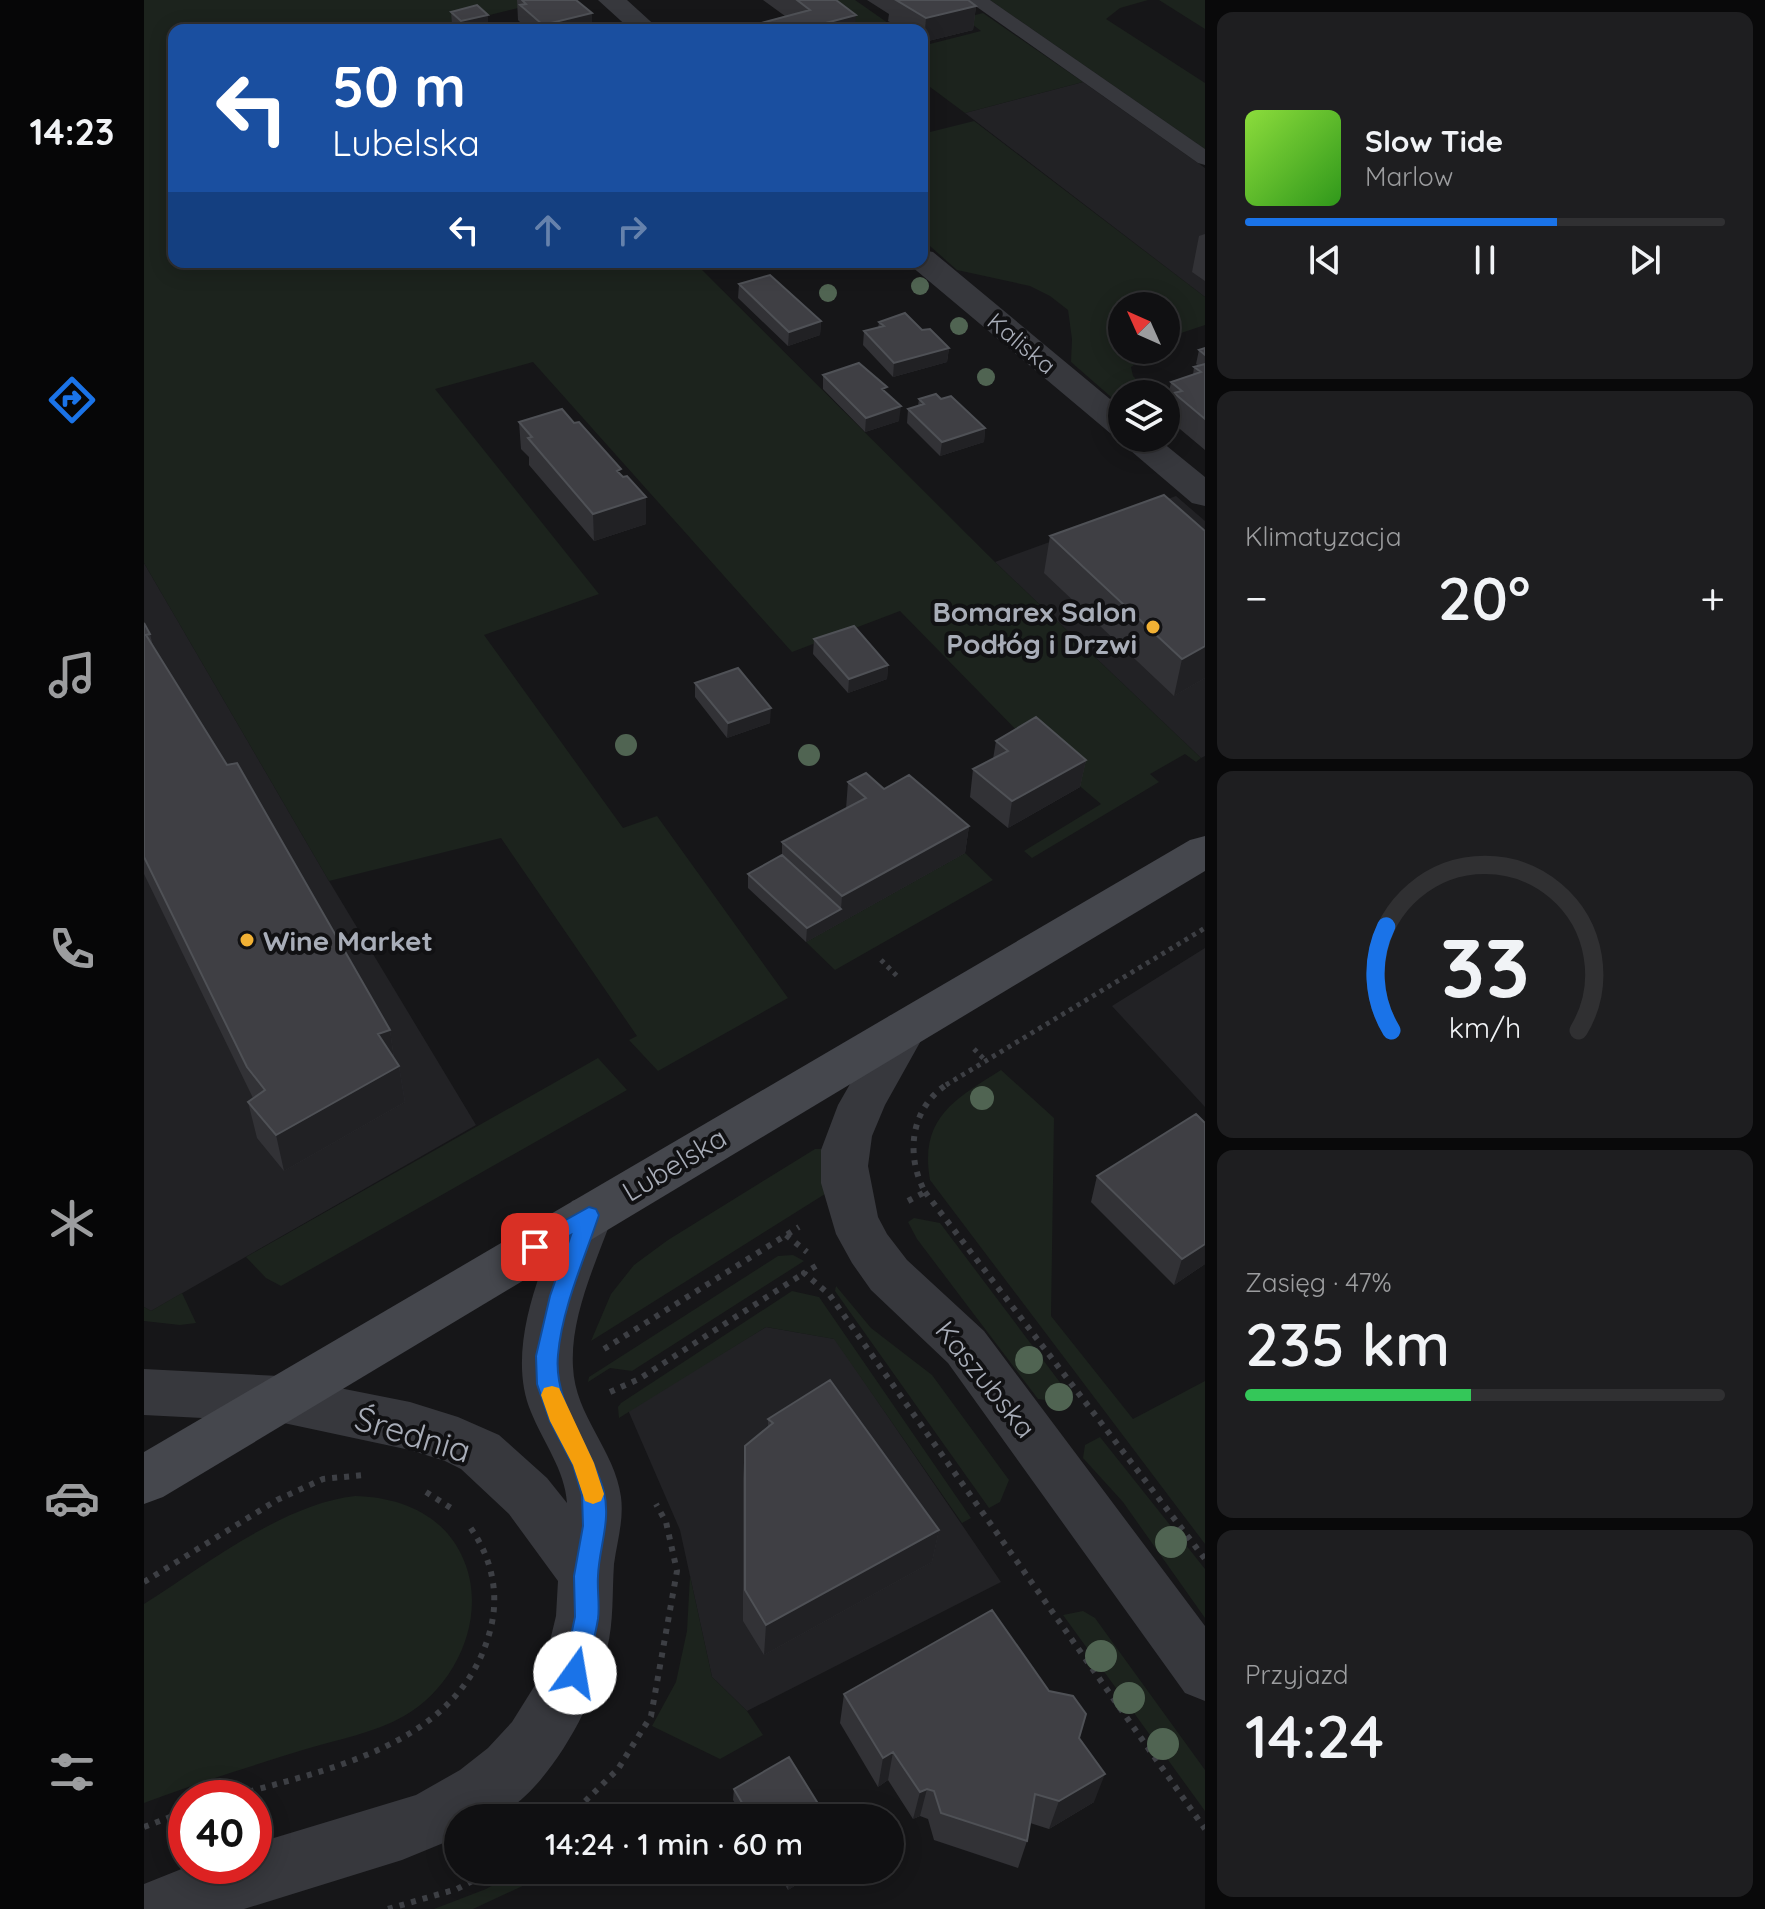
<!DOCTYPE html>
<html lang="pl">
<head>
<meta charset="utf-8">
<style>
  :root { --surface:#101012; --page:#1e1e20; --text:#f1f3f6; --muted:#9c9d9f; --line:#303032; --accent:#1a73e8 }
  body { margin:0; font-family:Quicksand,sans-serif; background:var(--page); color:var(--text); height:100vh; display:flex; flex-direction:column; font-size:30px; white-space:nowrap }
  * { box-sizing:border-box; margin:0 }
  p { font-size:26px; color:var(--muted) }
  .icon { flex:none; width:44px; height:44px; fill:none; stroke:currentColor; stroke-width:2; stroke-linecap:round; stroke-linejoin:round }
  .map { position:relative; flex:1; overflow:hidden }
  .sheet { display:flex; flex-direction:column; gap:12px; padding:12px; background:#09090a; width:560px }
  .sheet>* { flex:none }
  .banner { position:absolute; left:24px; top:24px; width:760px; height:244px; border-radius:16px; box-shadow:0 4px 20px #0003,0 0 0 2px var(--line); background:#1a4fa0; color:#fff; overflow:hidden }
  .needle { width:52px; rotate:315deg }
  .fabs { position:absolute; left:964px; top:292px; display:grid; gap:16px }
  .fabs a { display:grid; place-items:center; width:72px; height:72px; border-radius:50%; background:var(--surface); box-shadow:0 4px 20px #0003,0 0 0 2px var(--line); font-size:40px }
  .speed { position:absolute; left:24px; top:1780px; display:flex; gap:16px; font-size:40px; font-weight:700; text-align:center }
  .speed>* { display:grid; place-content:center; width:104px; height:104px; border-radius:50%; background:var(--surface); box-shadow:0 4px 20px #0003,0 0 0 2px var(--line); line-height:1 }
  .speed .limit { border:12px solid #d22; background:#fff; color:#111 }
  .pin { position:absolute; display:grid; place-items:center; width:68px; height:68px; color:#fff; margin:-34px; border-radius:16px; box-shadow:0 4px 12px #0006 }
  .me { position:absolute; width:88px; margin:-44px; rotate:13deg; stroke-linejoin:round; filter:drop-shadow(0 0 6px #0008) }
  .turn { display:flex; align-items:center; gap:28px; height:168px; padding:0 32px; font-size:36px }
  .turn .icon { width:104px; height:104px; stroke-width:2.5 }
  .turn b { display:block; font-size:56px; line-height:68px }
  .lanes { display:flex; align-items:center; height:76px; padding:0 32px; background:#0003; justify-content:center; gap:40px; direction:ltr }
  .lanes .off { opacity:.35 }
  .big { font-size:60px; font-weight:600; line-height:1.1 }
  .sheet .tile { flex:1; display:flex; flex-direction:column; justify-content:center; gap:12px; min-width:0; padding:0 28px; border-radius:16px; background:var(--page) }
  .sheet .dial { align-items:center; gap:0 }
  .dial svg { height:208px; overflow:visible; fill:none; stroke:var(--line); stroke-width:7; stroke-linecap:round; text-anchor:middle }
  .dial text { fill:var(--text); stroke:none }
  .song { display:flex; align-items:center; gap:24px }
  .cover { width:96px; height:96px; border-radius:12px; background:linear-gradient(135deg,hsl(90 70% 55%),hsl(110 70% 35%)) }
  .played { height:8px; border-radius:4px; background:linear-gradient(90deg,var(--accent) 65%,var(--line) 65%) }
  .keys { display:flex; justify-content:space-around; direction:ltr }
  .heat { display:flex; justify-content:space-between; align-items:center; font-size:44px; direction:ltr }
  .charge { height:12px; border-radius:6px; background:linear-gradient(90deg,#34c759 47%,var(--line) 0) }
  .trip { position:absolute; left:300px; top:1804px; width:460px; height:80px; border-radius:40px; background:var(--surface); box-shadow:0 4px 20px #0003,0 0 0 2px var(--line); font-weight:600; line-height:80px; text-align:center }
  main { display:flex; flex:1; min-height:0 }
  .menu { display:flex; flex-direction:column; width:144px; justify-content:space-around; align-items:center; background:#060607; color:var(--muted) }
  .menu .icon { width:56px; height:56px }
  .menu .on { color:var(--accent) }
  .menu b { font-size:36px; color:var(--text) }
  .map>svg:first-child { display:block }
</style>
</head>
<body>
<main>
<nav class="menu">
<b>14:23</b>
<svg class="icon on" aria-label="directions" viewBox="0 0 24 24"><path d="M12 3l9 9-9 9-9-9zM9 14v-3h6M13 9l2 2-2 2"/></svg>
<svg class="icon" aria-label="music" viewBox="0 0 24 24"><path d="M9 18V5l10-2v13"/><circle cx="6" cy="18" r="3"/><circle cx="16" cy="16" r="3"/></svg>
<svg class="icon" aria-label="phone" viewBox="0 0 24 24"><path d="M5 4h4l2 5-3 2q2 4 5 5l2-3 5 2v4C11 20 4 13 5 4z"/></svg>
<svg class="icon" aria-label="climate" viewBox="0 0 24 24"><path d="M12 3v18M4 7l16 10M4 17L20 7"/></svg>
<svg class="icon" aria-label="car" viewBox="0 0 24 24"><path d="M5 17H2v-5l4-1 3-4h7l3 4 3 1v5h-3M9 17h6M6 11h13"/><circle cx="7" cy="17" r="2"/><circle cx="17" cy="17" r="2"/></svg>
<svg class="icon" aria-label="filters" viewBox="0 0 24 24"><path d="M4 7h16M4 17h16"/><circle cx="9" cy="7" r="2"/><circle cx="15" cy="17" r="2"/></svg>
</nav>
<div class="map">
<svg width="1061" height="1909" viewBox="0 0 1061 1909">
  <rect width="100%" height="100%" fill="#161618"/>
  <path fill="#222225" d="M 939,82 L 1061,168 L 1061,297 L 821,113 Z
    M 1032,496 L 1061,521 L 1061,756 L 1057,758 L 851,562 Z
    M 0,563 L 185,881 L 332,1125 L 7,1311 L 0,1307 Z
    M 1061,948 L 1061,1107 L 968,1006 Z
    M 622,1327 L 691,1339 L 857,1582 L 603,1711 L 568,1677 L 536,1530 L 484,1410 Z"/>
  <path fill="#1c231d" d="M 0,0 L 406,0 L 309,24 L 314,30 L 30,30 L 30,262 L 550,262 L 851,562 L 1057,758 L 1052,762 L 1041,754 L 1006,774 L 1015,782 L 888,858 L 880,851 L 957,804 L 887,745 L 756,611 L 648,652 L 389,362 L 291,389 L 455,594 L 340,635 L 479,828 L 513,816 L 644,998 L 514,1071 L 485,1040 L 493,1036 L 357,838 L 185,881 L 0,563 Z
    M 671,0 L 711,0 L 754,30 L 711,30 Z
    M 846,0 L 1004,0 L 976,8 L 962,19 L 1061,83 L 1061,149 Z
    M 1015,0 L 1061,0 L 1061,29 Z
    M 839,13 L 939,82 L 821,113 L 778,81 L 778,46 L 837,31 L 820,18 Z
    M 830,121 L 1061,297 L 1061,325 L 1022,338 L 1022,306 L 978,306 L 978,350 L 1020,350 L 1002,356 L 987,367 L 989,376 L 1004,392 L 978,394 L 978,402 L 974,403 L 927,362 L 928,339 L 924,310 L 906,296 L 886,286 L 813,270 L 778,239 L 778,134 Z
    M 821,853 L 849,880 L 691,970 L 662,942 Z
    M 454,1058 L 483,1090 L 137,1286 L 122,1278 L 102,1257 Z
    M 857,1070 L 910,1118 L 907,1316 L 989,1419 L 1061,1381 L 1061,1544 L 786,1180 C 775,1118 811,1099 857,1070 Z
    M 671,1149 L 677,1149 L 681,1194 L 447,1341 L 467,1294 L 490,1265 L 524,1240 Z
    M 770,1218 L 796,1223 L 927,1397 L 917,1402 L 894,1399 L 773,1239 L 764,1222 Z
    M 649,1255 L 660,1261 L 488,1371 L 466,1368 L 444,1382 L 445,1377 L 634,1256 Z
    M 692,1286 L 727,1328 L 788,1375 L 865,1480 L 856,1502 L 845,1508 L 691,1291 Z
    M 648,1291 L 675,1297 L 827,1518 L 818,1523 L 690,1339 L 622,1327 L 475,1418 L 474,1407 L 477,1403 Z
    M 38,1293 L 52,1323 L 36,1325 L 0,1321 L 0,1307 L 7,1311 Z
    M 956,1437 L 1061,1569 L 1061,1618 L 979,1502 L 939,1458 L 941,1445 Z
    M 211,1496 C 254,1497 297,1513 317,1554 C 346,1612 314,1685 260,1716 C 230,1733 195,1739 162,1749 C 107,1766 53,1783 0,1803 L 0,1604 C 62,1565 139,1504 211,1496 Z
    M 546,1576 L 568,1677 L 603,1711 L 619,1735 L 576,1759 L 508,1726 L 532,1682 L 543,1631 Z
    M 939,1611 L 951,1618 L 1061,1770 L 1061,1811 L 919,1615 Z
    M 377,1870 L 393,1870 L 398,1877 L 329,1909 L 290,1909 L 342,1889 Z"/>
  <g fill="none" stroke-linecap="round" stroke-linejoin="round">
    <path stroke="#3d3f44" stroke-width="5" stroke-dasharray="4 5" stroke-linecap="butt" d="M 737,960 L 753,976
      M 830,1049 L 843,1062
      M 802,1085 L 1061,928"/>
    <path stroke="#3d3f44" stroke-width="6" stroke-dasharray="5 7" stroke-linecap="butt" d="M 781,1192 L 1061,1559
      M 764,1201 L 781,1192 C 761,1155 766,1107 805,1083
      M 642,1235 L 663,1252
      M 672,1266 L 660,1273 L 685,1294 L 1061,1829
      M 460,1349 L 655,1227
      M 466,1392 L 495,1379 L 660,1273
      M 282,1492 L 307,1508
      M 0,1582 L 133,1500 L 179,1479 L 219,1475
      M 82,1798 C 182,1769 318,1747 347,1627 C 356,1590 346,1553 323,1523
      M 424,1818 L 474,1769 L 507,1716 L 533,1571 L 522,1522 L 512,1504
      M 0,1827 L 42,1811
      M 244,1909 L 313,1889 L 349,1870"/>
    <path fill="#37383d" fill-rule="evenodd" d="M 823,0 L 846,0 L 1061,149 L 1061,165 L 1054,163 Z"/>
    <path fill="#37383d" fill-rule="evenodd" d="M 454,0 L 483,0 L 516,30 L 487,30 Z
      M 778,250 L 789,252 L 978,409 L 978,438 L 1013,438 L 1061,477 L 1061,506 L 1048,503 L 980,445 L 976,436 L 966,433 L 767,266 L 765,262 L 778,262 Z
      M 761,1011 L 777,1016 L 784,1028 L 741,1105 L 728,1136 L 724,1166 L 734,1217 L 743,1234 L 763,1260 L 840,1331 L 1061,1626 L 1061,1701 L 1041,1693 L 804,1363 L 727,1290 L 708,1263 L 692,1234 L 677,1183 L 677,1150 L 694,1105 L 745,1016 Z"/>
    <path fill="#37383d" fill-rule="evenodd" d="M 445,1195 L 462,1201 L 469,1215 C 452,1263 426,1316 429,1367 C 431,1416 471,1450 477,1497 C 480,1520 473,1542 470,1564 C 468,1593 470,1621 463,1649 C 452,1701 402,1796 350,1817 C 340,1821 325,1818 314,1818 L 314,1837 L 258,1860 L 100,1909 L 0,1909 L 0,1884 L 45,1866 L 110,1866 L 110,1844 L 272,1795 L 316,1770 L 344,1748 L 368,1722 L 398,1674 L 412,1616 L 414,1581 L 365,1514 L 317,1469 L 301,1461 L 266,1450 L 135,1422 L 0,1415 L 0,1369 L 135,1376 L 266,1402 L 314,1417 L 355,1435 L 403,1478 L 423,1503 C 421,1470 399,1442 387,1412 C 360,1349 399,1258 428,1201 Z"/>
    <path fill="#45474d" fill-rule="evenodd" d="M 1061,836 L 1061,871 L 19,1497 L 0,1504 L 0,1452 L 1046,840 Z"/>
  </g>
  <g fill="#506452">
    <circle cx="776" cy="286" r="9"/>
    <circle cx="684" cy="293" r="9"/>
    <circle cx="815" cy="326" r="9"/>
    <circle cx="842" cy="377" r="9"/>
    <circle cx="482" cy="745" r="11"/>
    <circle cx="665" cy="755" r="11"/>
    <circle cx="838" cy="1098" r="12"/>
    <circle cx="885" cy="1360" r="14"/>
    <circle cx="915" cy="1397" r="14"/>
    <circle cx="1027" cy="1542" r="16"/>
    <circle cx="957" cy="1656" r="16"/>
    <circle cx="985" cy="1698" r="16"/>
    <circle cx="1019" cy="1744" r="16"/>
  </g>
  <path fill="#323236" d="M 373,0 L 432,0 L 448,30 L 378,30 L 376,22 L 374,20 Z
    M 619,0 L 692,0 L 711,30 L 602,30 L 602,27 L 641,16 Z
    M 723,0 L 824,0 L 832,6 L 829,30 L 780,42 L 778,41 L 778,30 L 759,30 L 744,21 L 745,14 Z
    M 307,12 L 344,28 L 336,30 L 314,30 L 308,24 Z
    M 1061,234 L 1061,281 L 1048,272 L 1055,236 Z
    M 595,284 L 677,321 L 676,335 L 644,346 L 594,298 Z
    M 735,322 L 778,330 L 805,348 L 803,362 L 749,377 L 719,345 L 720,331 L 734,328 Z
    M 1061,348 L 1061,450 L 1024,419 L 1026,412 L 1022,408 L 1027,382 L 1049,375 L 1050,367 L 1055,366 L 1052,364 L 1055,350 Z
    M 679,375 L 742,393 L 755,421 L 721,432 L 679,389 Z
    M 775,399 L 797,399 L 841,428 L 840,442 L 796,456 L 763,423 L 764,409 L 774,406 Z
    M 375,422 L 477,476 L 502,524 L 450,541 L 385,465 L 385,457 L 377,449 Z
    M 906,536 L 1061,678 L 1030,696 L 900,573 Z
    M 0,623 L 6,634 L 9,646 L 246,1030 L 250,1058 L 255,1066 L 261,1102 L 140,1171 L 113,1138 L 104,1102 L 109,1098 L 0,874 Z
    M 670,639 L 744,665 L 743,679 L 704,693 L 669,654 Z
    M 551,683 L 626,723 L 583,738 L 551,697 Z
    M 852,741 L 942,760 L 936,787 L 864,828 L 826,797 L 829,769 L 849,759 Z
    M 704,782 L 740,789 L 825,826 L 821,853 L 662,942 L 604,888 L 604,874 L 638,855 L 638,842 L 702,809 Z
    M 953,1176 L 1061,1264 L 1030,1285 L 947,1202 Z
    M 624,1419 L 795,1530 L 788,1562 L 620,1655 L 599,1621 L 599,1478 L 601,1446 L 624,1427 Z
    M 700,1694 L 935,1738 L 950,1802 L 905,1829 L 886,1823 L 883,1841 L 874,1868 L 790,1840 L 784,1819 L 776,1816 L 769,1819 L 744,1780 L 734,1787 L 696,1723 Z
    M 590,1789 L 683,1818 L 600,1818 L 589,1800 Z
    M 632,1870 L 676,1870 L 644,1890 Z"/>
  <path fill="#212124" d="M 832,6 L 829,30 L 780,42 L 782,18 Z
    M 448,13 L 448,30 L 399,30 L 399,25 Z
    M 344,15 L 344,28 L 336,30 L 318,30 L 317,21 Z
    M 712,15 L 711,30 L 655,30 Z
    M 778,171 L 781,171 L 780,184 L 778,185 Z
    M 677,321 L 676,335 L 644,346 L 645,332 Z
    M 805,348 L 803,362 L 749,377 L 750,363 Z
    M 757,406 L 755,421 L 721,432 L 722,418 Z
    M 841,428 L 840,442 L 796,456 L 798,442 Z
    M 502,497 L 502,524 L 450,541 L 449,514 Z
    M 1061,646 L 1061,678 L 1030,696 L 1038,659 Z
    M 744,665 L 743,679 L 704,693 L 705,679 Z
    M 627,708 L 626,723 L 583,738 L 584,723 Z
    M 942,760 L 936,787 L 864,828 L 868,801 Z
    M 825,826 L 821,853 L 662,942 L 663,928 L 697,909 L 698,896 Z
    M 246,1030 L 251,1066 L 234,1034 Z
    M 255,1066 L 261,1102 L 140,1171 L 132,1135 Z
    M 1061,1244 L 1061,1264 L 1030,1285 L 1038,1259 Z
    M 795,1530 L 788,1562 L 620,1655 L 622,1625 Z
    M 749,1752 L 744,1780 L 734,1787 L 739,1758 Z
    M 961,1774 L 950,1802 L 905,1829 L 915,1801 Z
    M 783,1789 L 776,1816 L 769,1819 L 776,1792 Z
    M 661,1870 L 676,1870 L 644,1890 L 645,1880 Z"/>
  <path fill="#3f3f44" stroke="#4f5156" stroke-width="2" d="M 378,0 L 432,0 L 448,13 L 399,25 L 376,5 L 382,4 Z
    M 653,0 L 692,0 L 712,15 L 655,30 L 607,30 L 602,27 L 666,10 Z
    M 752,0 L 824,0 L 832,6 L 782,18 Z
    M 333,5 L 344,15 L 317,21 L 307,12 Z
    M 626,275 L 677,321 L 645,332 L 595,284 Z
    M 761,313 L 778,330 L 786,329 L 805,348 L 750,363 L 720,331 L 740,326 L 735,322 Z
    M 1061,348 L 1061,355 L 1055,350 Z
    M 715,363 L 743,387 L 738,389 L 757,406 L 722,418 L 679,375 Z
    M 1061,364 L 1061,419 L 1030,393 L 1038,391 L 1027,382 L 1057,372 L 1050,367 Z
    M 792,394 L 797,399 L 807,396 L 841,428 L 798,442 L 764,409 L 780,404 L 775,399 Z
    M 418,409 L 430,423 L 435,422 L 477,469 L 473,471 L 479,477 L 483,476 L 502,497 L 449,514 L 384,438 L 388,437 L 375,422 Z
    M 1020,495 L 1061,531 L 1061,646 L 1038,659 L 906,536 Z
    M 0,623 L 6,634 L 2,635 L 83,765 L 93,763 L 246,1030 L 234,1034 L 255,1066 L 132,1135 L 104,1102 L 121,1090 L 103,1067 L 0,857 Z
    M 710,626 L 744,665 L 705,679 L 670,639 Z
    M 594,668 L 627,708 L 584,723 L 551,683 Z
    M 892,717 L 942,760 L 868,801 L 829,769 L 864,751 L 852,741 Z
    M 722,773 L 740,789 L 765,775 L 825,826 L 698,896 L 638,842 L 722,798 L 704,782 Z
    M 638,855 L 697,909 L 663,928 L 604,874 Z
    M 1052,1114 L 1061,1123 L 1061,1244 L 1038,1259 L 953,1176 Z
    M 686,1380 L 795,1530 L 622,1625 L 601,1590 L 601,1446 L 629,1423 L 624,1419 Z
    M 848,1610 L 905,1691 L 929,1696 L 942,1714 L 935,1738 L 961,1774 L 915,1801 L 891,1794 L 883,1841 L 797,1813 L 790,1791 L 783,1789 L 776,1792 L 749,1752 L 739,1758 L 700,1694 Z
    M 645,1757 L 683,1818 L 607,1818 L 590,1789 Z
    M 639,1870 L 661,1870 L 645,1880 Z"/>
  <path fill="#1a73e8" stroke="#114b97" stroke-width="2" d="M 445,1207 L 452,1209 L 455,1215 C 440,1260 418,1308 414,1355 C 409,1405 448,1446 460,1492 C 467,1521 455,1548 454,1576 C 453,1591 456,1605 454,1619 C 451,1637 446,1655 442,1673 L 439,1681 L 431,1684 L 422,1681 L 419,1673 L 431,1617 L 430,1576 L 439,1526 L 438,1495 L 429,1465 L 406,1421 L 393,1384 L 392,1356 L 406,1296 L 427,1235 L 391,1255 L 384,1253 L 381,1247 L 384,1241 Z"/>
  <path fill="#f59e0b" d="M 408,1386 L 415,1388 L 450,1463 L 460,1494 L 457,1501 L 449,1504 L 441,1501 L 429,1465 L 406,1421 L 397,1395 L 400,1388 Z"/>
  <g fill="#f2b134" stroke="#111113" stroke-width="3">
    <circle cx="1009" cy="627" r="8"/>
    <circle cx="103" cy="940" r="8"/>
  </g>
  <g text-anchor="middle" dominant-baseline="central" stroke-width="8" stroke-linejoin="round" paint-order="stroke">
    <g font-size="24" fill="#a8adb8" stroke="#111113">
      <text transform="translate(878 343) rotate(40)">Kaliska</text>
    </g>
    <g font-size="28" font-weight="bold" fill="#a8adb8" stroke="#111113" text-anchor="end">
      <text x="993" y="611">Bomarex Salon<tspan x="993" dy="32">Podłóg i Drzwi</tspan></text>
      <text x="119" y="940" text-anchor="start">Wine Market</text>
    </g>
    <g font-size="28" fill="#a8adb8" stroke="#111113">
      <text transform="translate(530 1164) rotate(-31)">Lubelska</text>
      <text transform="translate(842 1379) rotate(51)">Kaszubska</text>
    </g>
    <g font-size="34" fill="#a8adb8" stroke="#111113">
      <text transform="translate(269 1434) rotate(17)">Średnia</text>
    </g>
  </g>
</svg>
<div class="fabs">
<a><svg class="needle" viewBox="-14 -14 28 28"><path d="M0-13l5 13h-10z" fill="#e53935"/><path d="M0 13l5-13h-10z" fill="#9c9d9f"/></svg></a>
<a><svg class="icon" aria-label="layers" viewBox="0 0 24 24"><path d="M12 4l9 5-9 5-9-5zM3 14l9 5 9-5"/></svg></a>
</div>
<div class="speed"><div class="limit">40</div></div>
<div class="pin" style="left:391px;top:1247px;background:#d93025"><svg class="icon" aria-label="arrive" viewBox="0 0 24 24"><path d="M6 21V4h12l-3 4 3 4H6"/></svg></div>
<svg class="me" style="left:431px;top:1673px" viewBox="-20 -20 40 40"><circle r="19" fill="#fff"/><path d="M0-13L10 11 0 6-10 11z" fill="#1a73e8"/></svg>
<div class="trip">14:24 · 1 min · 60 m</div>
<div class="banner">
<div class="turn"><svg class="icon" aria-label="left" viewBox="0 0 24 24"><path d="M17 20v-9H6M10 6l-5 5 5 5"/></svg><div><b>50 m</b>Lubelska</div></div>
<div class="lanes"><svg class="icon" aria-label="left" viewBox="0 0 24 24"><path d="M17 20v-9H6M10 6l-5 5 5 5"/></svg><svg class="icon off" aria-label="ahead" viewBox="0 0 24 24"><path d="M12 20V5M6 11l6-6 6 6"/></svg><svg class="icon off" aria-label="right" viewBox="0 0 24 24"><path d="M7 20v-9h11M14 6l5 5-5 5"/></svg></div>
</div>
</div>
<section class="sheet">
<div class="tile">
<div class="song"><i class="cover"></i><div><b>Slow Tide</b><p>Marlow</p></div></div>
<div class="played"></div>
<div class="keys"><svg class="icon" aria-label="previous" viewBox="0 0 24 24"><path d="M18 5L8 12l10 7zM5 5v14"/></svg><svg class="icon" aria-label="pause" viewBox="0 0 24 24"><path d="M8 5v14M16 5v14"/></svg><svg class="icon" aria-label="next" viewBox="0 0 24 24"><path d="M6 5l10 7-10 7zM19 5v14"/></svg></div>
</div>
<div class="tile"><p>Klimatyzacja</p>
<div class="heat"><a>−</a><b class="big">20°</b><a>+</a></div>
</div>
<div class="tile dial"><svg viewBox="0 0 100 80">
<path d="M14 69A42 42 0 1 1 86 69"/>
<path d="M14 69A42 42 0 0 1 12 29" stroke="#1a73e8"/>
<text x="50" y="56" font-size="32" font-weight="700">33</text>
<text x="50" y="72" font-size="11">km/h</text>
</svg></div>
<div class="tile"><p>Zasięg · 47%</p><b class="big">235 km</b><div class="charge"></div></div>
<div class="tile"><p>Przyjazd</p><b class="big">14:24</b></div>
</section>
</main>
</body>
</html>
